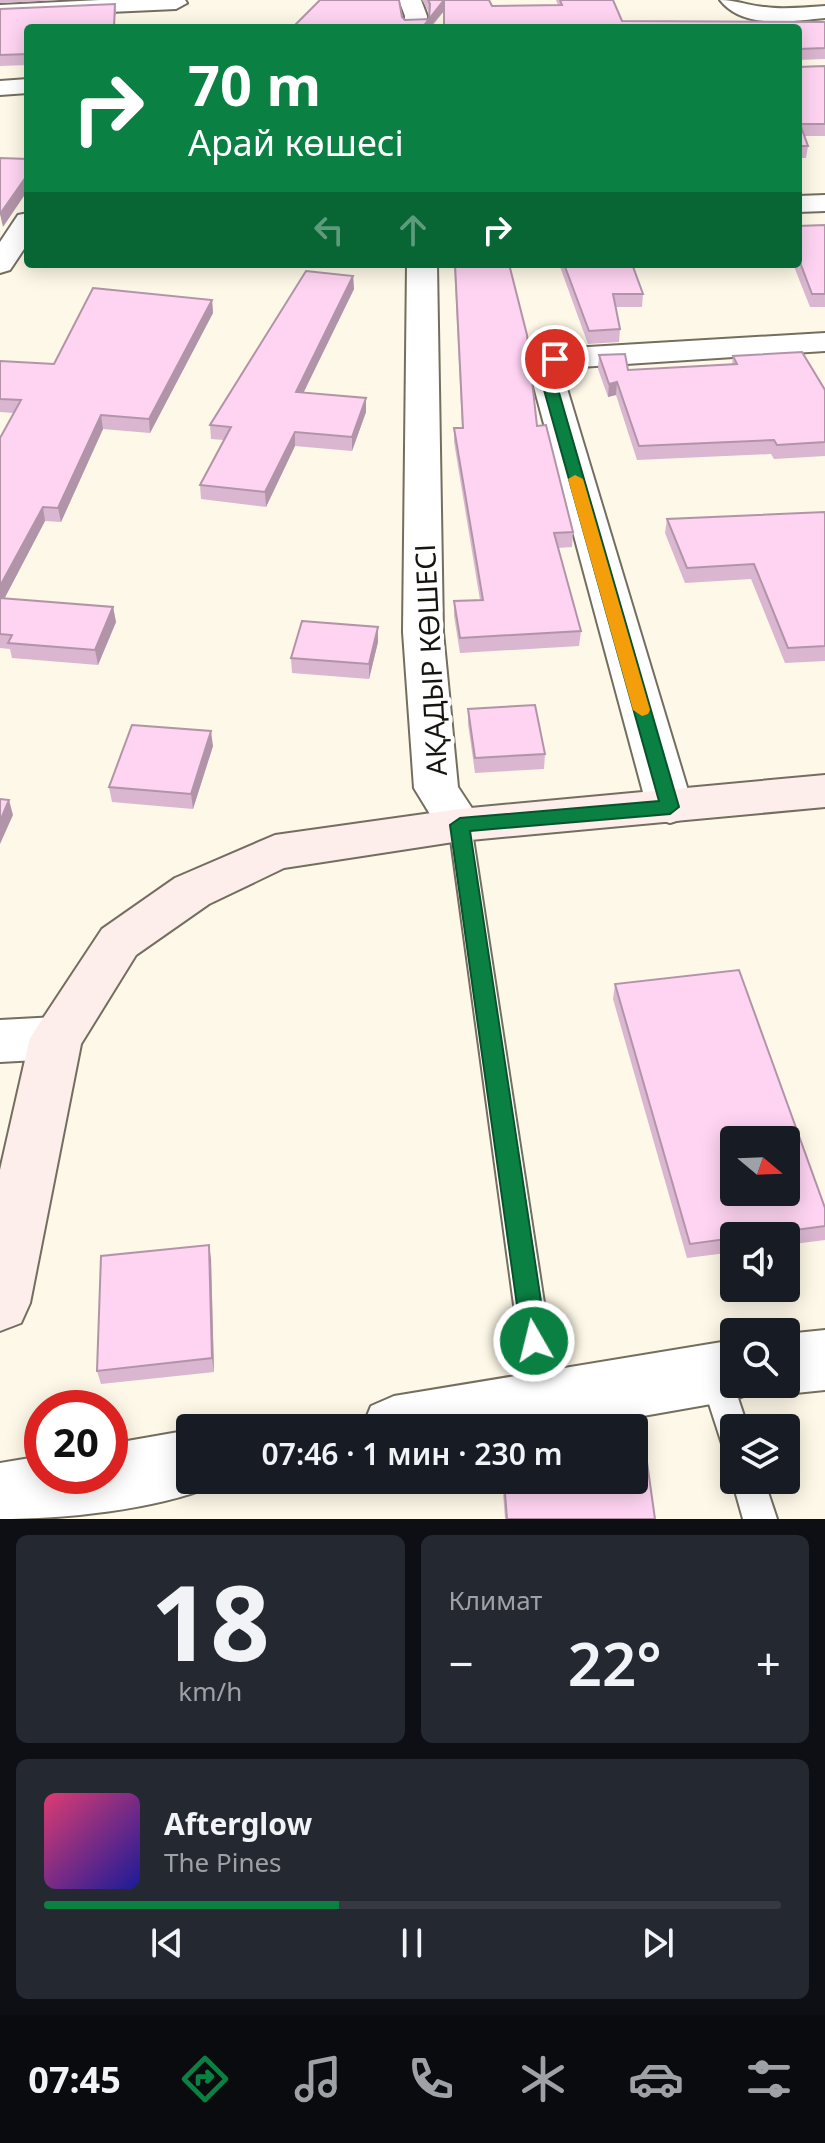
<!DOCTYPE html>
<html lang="ru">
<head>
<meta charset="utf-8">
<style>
  :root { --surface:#171b24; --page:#242831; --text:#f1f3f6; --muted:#9ea1a6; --line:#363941; --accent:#0b8043 }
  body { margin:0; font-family:"Noto Sans",sans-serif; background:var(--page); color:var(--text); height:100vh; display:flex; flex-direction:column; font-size:30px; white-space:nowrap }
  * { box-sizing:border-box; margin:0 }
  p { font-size:26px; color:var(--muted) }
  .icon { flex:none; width:44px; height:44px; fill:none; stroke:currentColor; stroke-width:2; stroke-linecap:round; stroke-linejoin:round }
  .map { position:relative; height:1519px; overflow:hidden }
  .details { display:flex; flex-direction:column; gap:16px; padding:16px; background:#0d0f14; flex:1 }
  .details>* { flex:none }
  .hud { position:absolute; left:24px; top:24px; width:778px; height:244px; border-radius:8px; box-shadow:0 4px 20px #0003; background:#0b8043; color:#fff; overflow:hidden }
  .needle { width:52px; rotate:109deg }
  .fabs { position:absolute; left:720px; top:1126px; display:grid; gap:16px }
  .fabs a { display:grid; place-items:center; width:80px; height:80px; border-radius:8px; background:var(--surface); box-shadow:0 4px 20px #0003; font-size:40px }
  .speed { position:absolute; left:24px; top:1390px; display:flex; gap:16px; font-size:40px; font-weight:700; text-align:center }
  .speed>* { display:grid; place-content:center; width:104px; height:104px; border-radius:50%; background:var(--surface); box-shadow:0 4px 20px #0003; line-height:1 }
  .speed .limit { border:12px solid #d22; background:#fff; color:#111 }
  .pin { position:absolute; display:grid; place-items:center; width:68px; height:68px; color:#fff; margin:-34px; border:4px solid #fff; border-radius:50%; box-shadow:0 2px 8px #0007 }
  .me { position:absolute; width:88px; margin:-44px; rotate:352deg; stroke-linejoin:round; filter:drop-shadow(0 0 6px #0008) }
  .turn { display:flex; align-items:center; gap:28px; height:168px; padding:0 32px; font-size:36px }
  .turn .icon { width:104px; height:104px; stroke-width:2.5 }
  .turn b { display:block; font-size:56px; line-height:68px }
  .lanes { display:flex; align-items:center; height:76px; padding:0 32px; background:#0003; justify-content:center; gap:40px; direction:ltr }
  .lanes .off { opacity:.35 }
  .big { font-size:60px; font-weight:600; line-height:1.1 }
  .details .tile { flex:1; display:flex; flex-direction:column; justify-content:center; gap:12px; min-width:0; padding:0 28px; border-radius:12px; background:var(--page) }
  .details .dial { align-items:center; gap:0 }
  .dial b { font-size:104px; line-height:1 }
  .song { display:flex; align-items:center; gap:24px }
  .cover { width:96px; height:96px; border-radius:12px; background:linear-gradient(135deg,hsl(340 70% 55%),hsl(240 70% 35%)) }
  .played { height:8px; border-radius:4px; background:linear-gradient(90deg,var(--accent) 40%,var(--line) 40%) }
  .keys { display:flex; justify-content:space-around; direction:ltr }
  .heat { display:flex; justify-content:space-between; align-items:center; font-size:44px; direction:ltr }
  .details .tiles { flex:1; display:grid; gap:16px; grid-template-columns:1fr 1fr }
  .tile:last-child { grid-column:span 2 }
  .trip { position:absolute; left:176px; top:1414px; width:472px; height:80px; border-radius:8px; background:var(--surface); box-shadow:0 4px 20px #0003; font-weight:600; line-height:80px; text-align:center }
  .dock { display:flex; height:128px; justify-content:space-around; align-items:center; background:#090b0e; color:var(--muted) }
  .dock .icon { width:56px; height:56px }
  .dock .current { color:var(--accent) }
  .dock b { font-size:36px; color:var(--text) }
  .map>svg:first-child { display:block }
</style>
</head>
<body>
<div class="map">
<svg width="825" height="1519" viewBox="0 0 825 1519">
  <rect width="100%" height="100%" fill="#fdf8e7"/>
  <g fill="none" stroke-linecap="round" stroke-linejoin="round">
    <defs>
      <path id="lane" d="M 460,817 L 468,819 L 471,825 L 559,1401 L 554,1412 L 543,1416 L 532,1412 L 527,1401 L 449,825 L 452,819 Z
        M 715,1358 L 726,1362 L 748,1428 L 734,1428 L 734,1452 L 723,1447 L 699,1373 L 704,1362 Z
        M 734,1474 L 734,1480 L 764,1480 L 777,1519 L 743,1519 L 732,1480 Z"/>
      <path id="street" d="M 100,0 L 185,0 L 187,3 L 176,9 L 0,17 L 0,5 Z
        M 399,0 L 421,0 L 427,16 L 427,28 L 405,28 L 405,16 Z
        M 720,0 C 737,0 749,6 765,7 C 785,10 805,7 825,6 L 825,18 C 792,21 743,30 720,0 Z
        M 28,79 L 28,93 L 0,95 L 0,81 Z
        M 825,195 L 825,211 L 798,212 L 798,196 Z
        M 28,213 L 28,243 L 10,270 L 0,273 L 0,242 L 18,215 Z
        M 407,264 L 437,264 L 443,632 L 458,787 L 483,825 L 476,837 L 460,841 L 444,837 L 414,788 L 403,632 Z
        M 825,333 L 825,351 L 565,368 L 562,372 L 693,807 L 686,818 L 670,823 L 654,818 L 647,807 L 530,372 L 544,352 L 555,349 Z
        M 56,1017 L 75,1023 L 82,1038 L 75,1053 L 56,1059 L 0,1062 L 0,1020 Z
        M 825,1330 L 825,1390 L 786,1394 L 764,1385 L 786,1384 L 786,1334 Z
        M 734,1340 L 734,1384 L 759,1384 L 756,1391 L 734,1400 L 575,1428 L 362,1428 L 371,1406 L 394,1396 Z
        M 190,1430 L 190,1480 L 215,1480 L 213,1486 C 154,1510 64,1519 0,1519 L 0,1463 L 42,1456 L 42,1476 L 110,1476 L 110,1444 Z"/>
      <path id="secondary" d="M 825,775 L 825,807 L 460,841 L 284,868 L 209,904 L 136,955 L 81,1044 L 30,1303 L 21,1323 L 0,1331 L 0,1170 L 30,1038 L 102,929 L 175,878 L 275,835 L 460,809 Z"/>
    </defs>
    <use href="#lane" stroke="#736e5f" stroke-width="4"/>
    <use href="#street" stroke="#736e5f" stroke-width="4"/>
    <use href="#secondary" stroke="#736e5f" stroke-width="4"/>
    <use href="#lane" fill="#fff" fill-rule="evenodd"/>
    <use href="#street" fill="#fff" fill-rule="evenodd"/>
    <use href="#secondary" fill="#fdeeec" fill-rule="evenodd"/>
  </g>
  <path fill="#dab6d0" d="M 0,0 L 57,0 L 0,3 Z
    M 422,0 L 489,0 L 492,6 L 558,5 L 556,0 L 613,0 L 622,21 L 825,22 L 825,59 L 798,60 L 444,28 L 444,11 L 431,28 L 430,14 Z
    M 115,4 L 116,15 L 28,28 L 28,65 L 0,66 L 0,9 Z
    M 825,66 L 825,136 L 804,136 L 808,146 L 806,158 L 798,158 L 798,67 Z
    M 825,225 L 825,307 L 810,307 L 793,264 L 798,264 L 798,226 Z
    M 454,264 L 509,264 L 537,426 L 573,532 L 572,547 L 558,548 L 581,631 L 579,646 L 460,653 L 454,616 L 454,601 L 480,600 L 454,442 L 454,428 L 462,428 Z
    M 559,264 L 632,264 L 643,294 L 642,307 L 616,307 L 620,329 L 619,342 L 588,344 Z
    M 353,276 L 354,289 L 303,393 L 366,398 L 366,412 L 352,451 L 295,446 L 266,507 L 201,499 L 200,485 L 224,440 L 211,439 L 210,425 Z
    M 212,300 L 213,313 L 150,433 L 103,429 L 61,522 L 45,521 L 4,599 L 113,607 L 116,622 L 98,665 L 12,658 L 10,649 L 0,648 L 0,438 L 14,413 L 0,412 L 0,361 L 54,364 Z
    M 599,355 L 628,370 L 732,364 L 733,356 L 825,390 L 825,456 L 774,459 L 771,454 L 637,460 L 616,395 L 608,397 L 598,369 Z
    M 825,512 L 825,661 L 785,663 L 751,579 L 685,583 L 665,533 L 667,519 Z
    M 378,627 L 378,642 L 369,679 L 292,673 L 291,658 Z
    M 468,709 L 545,754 L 544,769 L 475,773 L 468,724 Z
    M 213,746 L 193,809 L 112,802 L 109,787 Z
    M 615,984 L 825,1208 L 825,1240 L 786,1245 L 786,1236 L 734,1236 L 734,1252 L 687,1258 L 613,999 Z
    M 211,1259 L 214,1372 L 101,1384 L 97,1371 Z
    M 502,1480 L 634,1480 L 655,1519 L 505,1519 Z"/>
  <path fill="#b294a9" d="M 444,0 L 444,11 L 429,28 L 429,19 Z
    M 429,19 L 429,28 L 422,28 Z
    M 28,174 L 28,190 L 3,227 L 0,214 Z
    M 353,276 L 354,289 L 297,406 L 296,392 Z
    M 212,300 L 213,313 L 150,433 L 149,419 Z
    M 617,382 L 616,395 L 608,397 L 609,384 Z
    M 366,398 L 366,412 L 352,451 L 352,437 Z
    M 101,415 L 103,429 L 61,522 L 58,508 Z
    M 295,432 L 295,446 L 266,507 L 265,492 Z
    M 43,507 L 45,521 L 0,607 L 0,586 Z
    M 113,607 L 116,622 L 98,665 L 95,650 Z
    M 378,627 L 378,642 L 369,679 L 369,664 Z
    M 211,731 L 213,746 L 193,809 L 191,794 Z
    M 9,800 L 13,815 L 0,844 L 0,821 Z
    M 209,1245 L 211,1259 L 214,1372 L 212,1358 Z"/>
  <path fill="#fed4f2" stroke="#b294a9" stroke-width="2" fill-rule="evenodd" d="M 320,0 L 399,0 L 402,17 L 405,20 L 429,19 L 422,28 L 292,28 Z
    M 428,0 L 489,0 L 492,6 L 562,5 L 560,0 L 613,0 L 622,21 L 825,22 L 825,48 L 798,49 L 798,28 L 444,28 L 444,0 L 429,19 L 430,4 Z
    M 115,4 L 114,28 L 28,28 L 28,54 L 0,55 L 0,9 Z
    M 825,66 L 825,124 L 800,124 L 808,146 L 798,146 L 798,67 Z
    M 0,158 L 28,159 L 28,174 L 0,214 Z
    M 825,225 L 825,294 L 812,294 L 798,257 L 798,226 Z
    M 455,264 L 509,264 L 527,335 L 537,426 L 546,425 L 573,532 L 554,533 L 581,631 L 460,638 L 454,601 L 483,600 L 454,428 L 463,428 Z
    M 564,264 L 632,264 L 643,294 L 613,294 L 620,329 L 589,331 Z
    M 306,271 L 353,276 L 296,392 L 366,398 L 352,437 L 295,432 L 265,492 L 200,485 L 231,427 L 210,425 Z
    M 93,288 L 212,300 L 149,419 L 101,415 L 58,508 L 43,507 L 0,586 L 0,438 L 21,400 L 0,399 L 0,361 L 54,364 Z
    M 802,352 L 825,390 L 825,442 L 777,445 L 774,440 L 639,446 L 617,382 L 609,384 L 599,355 L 625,354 L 628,370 L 737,364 L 733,356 Z
    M 825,512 L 825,646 L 788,648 L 754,564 L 687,568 L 667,519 Z
    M 0,598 L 113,607 L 95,650 L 8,643 L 12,635 L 0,634 Z
    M 302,621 L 378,627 L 369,664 L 291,658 Z
    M 535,705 L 545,754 L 475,758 L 468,709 Z
    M 132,725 L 211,731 L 191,794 L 109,787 Z
    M 0,799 L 9,800 L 0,821 Z
    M 739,970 L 825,1208 L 825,1226 L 750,1236 L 734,1236 L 734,1238 L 690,1244 L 615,984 ZM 734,1140 L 786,1140 L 786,1192 L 734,1192 Z
    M 209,1245 L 212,1358 L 97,1371 L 101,1256 Z
    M 643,1434 L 655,1519 L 507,1519 L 504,1480 L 634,1480 L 634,1435 Z"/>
  <path fill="#0b8043" stroke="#07532c" stroke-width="2" d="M 555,355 L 561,359 L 553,372 L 679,807 L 670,814 L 470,831 L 547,1341 L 543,1350 L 534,1353 L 525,1350 L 522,1341 L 450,825 L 460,818 L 659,801 L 539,372 L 550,356 Z"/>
  <path fill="#f59e0b" d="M 575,475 L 583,479 L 650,710 L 648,714 L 642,716 L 633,710 L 568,479 Z"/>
  <g text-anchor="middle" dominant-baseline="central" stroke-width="8" stroke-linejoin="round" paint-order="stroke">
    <g font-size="28" fill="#16140e" stroke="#fff">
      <text transform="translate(430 660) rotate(-93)">АҚАДЫР КӨШЕСІ</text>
    </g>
  </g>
</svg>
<div class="fabs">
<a><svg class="needle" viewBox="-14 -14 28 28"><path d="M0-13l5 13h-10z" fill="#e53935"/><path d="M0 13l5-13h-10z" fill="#9ea1a6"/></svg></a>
<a><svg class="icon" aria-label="sound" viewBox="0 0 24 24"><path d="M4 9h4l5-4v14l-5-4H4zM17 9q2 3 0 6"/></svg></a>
<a><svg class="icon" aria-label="search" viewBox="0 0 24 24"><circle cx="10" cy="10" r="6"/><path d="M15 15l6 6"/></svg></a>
<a><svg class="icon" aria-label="layers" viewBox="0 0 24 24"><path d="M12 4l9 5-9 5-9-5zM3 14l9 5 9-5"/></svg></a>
</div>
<div class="speed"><div class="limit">20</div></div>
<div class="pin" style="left:555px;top:359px;background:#d93025"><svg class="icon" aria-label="arrive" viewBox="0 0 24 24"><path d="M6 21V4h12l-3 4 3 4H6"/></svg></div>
<svg class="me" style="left:534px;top:1341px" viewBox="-20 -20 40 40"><circle r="17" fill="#0b8043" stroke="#fff" stroke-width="3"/><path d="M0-11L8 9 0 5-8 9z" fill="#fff"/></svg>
<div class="trip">07:46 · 1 мин · 230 m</div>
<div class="hud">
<div class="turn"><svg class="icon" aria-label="right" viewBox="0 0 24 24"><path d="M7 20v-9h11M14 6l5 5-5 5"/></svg><div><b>70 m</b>Арай көшесі</div></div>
<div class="lanes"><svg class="icon off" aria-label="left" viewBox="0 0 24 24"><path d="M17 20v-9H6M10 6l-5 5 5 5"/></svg><svg class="icon off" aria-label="ahead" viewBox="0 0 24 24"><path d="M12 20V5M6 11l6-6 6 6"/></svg><svg class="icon" aria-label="right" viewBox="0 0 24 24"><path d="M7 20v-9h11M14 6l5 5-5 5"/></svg></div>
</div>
</div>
<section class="details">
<div class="tiles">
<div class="tile dial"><b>18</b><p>km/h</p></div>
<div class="tile"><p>Климат</p>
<div class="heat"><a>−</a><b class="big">22°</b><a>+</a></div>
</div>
<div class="tile">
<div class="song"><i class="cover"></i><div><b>Afterglow</b><p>The Pines</p></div></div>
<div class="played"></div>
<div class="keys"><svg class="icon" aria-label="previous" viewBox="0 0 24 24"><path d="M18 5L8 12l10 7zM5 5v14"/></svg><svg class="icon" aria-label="pause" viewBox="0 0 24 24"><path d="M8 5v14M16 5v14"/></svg><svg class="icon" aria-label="next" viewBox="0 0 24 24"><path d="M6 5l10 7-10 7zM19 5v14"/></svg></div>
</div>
</div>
</section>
<nav class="dock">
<b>07:45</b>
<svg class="icon current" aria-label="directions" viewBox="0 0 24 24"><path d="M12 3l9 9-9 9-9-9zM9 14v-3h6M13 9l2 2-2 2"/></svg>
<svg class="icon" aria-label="music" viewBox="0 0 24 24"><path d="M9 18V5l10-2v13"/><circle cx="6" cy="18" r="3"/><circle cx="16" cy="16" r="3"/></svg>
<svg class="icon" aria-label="phone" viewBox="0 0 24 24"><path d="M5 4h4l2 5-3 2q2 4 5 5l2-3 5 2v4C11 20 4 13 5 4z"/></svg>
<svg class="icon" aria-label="climate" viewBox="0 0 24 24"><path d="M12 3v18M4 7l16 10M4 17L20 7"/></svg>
<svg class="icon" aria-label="car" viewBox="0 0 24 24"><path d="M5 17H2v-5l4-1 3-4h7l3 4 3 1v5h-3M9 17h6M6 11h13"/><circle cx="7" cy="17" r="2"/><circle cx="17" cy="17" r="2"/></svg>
<svg class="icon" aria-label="filters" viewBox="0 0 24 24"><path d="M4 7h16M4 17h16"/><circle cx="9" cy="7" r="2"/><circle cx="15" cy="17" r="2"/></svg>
</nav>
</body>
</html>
